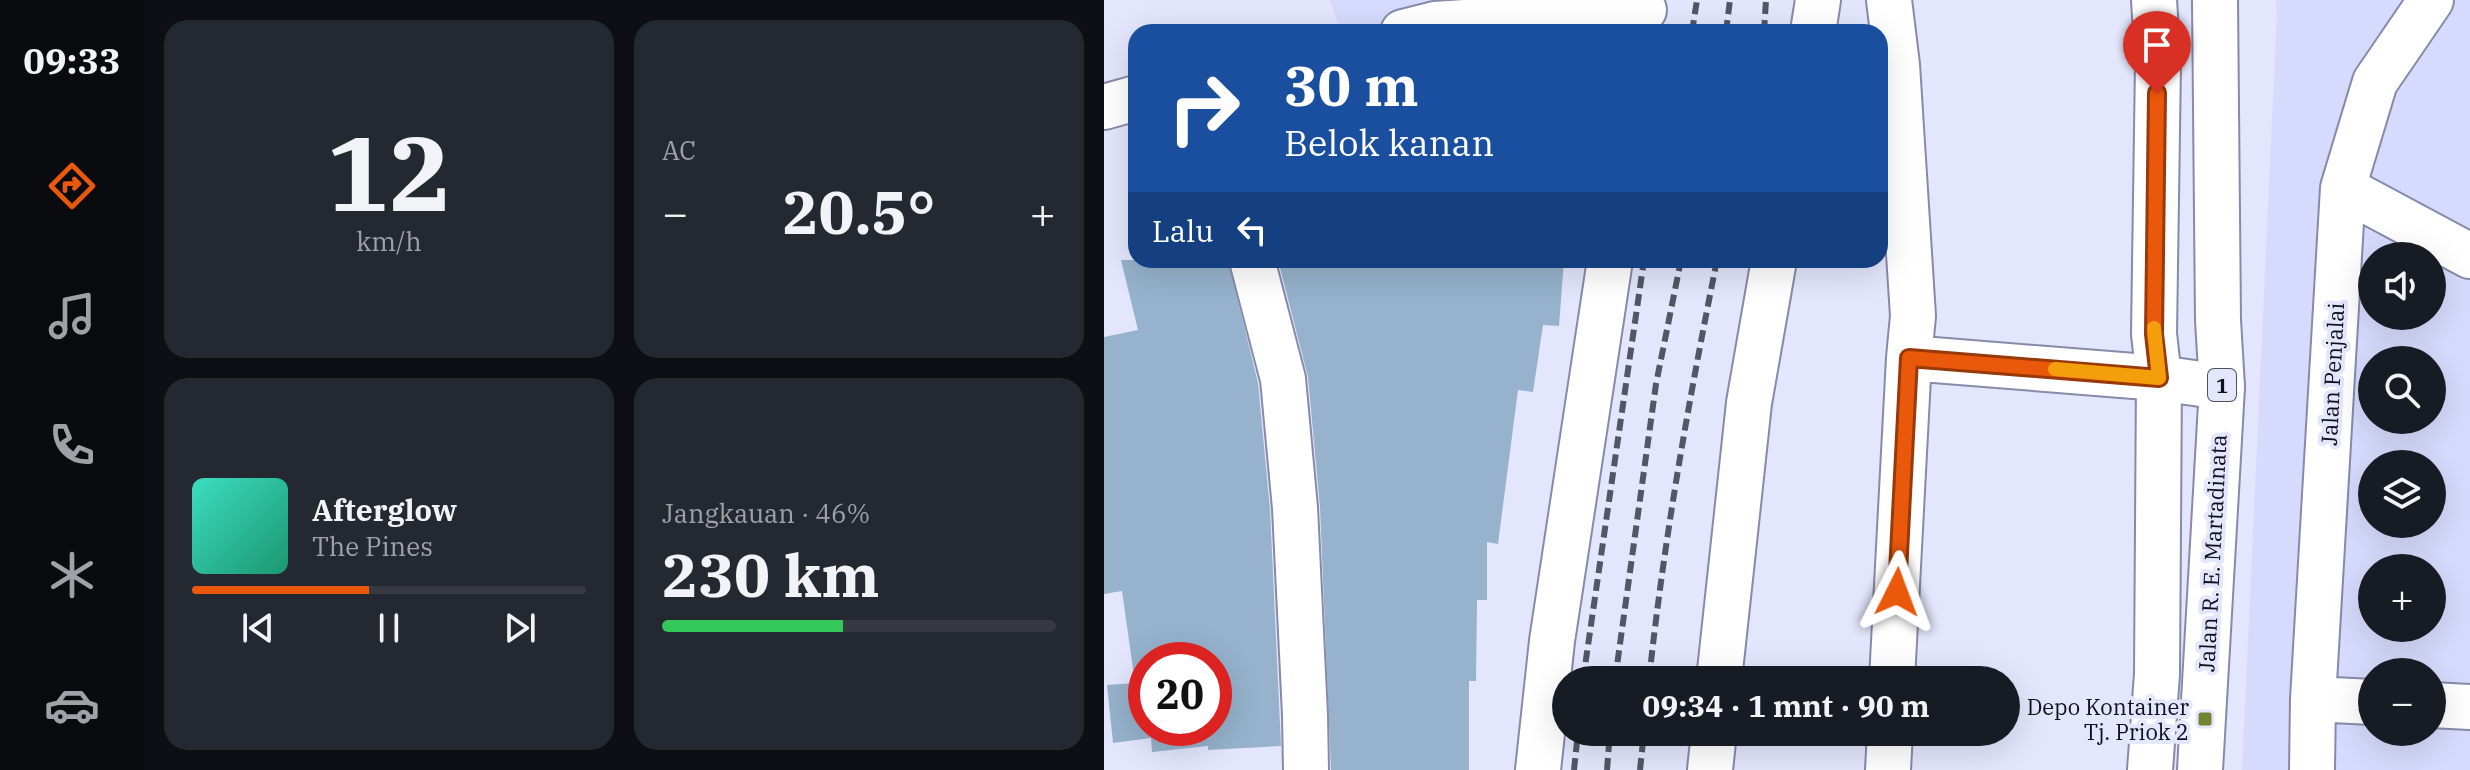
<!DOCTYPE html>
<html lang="id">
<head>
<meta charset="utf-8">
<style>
  :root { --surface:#171b24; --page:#242831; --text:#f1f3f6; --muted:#9ea1a6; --line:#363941; --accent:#ea580c }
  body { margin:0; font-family:"IBM Plex Serif",serif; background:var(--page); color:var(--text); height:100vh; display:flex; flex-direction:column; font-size:30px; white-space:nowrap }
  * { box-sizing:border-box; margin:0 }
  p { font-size:26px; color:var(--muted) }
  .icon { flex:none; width:44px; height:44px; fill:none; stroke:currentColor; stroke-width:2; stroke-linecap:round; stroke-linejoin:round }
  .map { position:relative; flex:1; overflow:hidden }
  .drawer { display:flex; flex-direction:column; gap:20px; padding:20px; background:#0d0f14; width:960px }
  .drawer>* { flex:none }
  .banner { position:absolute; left:24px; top:24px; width:760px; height:244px; border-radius:24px; box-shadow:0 8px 32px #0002; background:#1a4fa0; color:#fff; overflow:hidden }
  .controls { position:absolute; left:1254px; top:242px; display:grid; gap:16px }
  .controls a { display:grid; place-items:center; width:88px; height:88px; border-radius:50%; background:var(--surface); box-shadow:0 8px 32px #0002; font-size:40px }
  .speed { position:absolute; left:24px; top:642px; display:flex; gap:16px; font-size:40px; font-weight:700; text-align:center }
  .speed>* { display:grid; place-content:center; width:104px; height:104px; border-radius:50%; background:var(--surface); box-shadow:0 8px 32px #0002; line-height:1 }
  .speed .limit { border:12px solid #d22; background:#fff; color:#111 }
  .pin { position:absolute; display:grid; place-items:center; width:68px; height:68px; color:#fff; margin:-82px -34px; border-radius:50% 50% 50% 0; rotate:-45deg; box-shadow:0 0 8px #0007 }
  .pin .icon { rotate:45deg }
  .me { position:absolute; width:88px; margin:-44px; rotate:3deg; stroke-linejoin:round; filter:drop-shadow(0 0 6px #0008) }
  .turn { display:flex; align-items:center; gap:28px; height:168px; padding:0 24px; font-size:36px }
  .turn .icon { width:104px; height:104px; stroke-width:2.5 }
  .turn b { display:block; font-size:56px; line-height:68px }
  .then { display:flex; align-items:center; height:76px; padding:0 24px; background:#0003; gap:16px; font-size:30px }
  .big { font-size:60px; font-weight:700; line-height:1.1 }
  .drawer .tile { flex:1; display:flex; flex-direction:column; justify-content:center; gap:12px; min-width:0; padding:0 28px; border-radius:24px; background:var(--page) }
  .drawer .dial { align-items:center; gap:0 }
  .dial b { font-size:104px; line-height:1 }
  .song { display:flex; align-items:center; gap:24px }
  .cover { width:96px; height:96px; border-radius:12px; background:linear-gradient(135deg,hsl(170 70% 55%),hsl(160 70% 35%)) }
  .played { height:8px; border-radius:4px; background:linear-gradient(90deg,var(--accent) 45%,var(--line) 45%) }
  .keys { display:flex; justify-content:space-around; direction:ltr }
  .heat { display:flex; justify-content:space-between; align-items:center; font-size:44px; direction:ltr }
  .charge { height:12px; border-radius:6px; background:linear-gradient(90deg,#34c759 46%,var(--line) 0) }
  .drawer .tiles { flex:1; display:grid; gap:20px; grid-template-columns:repeat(2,1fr) }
  .trip { position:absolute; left:448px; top:666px; width:468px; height:80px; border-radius:40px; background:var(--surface); box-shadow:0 8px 32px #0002; font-weight:700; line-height:80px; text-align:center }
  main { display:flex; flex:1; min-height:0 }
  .tab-bar { display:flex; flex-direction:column; width:144px; justify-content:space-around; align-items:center; background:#090b0e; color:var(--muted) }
  .tab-bar .icon { width:56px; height:56px }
  .tab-bar .current { color:var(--accent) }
  .tab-bar b { font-size:36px; color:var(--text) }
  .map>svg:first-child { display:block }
</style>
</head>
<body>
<main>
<nav class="tab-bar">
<b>09:33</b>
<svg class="icon current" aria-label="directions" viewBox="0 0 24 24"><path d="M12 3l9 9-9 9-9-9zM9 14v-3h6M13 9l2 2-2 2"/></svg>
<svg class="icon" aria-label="music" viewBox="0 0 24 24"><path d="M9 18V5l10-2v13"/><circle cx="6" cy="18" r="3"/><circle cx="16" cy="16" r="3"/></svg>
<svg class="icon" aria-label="phone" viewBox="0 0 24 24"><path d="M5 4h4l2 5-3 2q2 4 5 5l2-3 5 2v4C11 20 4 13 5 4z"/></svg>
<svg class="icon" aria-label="climate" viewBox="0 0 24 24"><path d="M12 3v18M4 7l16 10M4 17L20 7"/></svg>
<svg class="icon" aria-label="car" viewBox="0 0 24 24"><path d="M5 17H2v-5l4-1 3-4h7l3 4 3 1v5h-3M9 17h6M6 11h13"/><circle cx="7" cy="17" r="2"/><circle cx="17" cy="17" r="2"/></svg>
</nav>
<section class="drawer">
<div class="tiles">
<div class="tile dial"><b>12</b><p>km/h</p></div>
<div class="tile"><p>AC</p>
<div class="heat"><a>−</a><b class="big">20.5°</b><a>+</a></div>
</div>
<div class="tile">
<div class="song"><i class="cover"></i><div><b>Afterglow</b><p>The Pines</p></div></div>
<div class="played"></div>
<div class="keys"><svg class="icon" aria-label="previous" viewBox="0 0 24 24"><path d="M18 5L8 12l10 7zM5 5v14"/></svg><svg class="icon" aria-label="pause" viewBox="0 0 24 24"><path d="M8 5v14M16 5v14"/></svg><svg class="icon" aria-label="next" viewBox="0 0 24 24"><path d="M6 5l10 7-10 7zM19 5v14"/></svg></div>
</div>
<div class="tile"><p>Jangkauan · 46%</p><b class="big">230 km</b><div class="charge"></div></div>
</div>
</section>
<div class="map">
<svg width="1366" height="770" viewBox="0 0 1366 770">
  <rect width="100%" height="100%" fill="#e3e6fc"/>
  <path fill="#d6dbfd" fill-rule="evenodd" d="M 226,0 L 430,0 L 441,32 L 237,32 Z
    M 1172,0 L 1366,0 L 1366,770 L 1138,770 L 1173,13 ZM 1268,256 L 1328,256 L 1328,316 L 1268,316 ZM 1268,360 L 1328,360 L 1328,420 L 1268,420 ZM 1268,464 L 1328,464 L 1328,524 L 1268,524 ZM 1268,568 L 1328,568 L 1328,628 L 1268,628 ZM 1268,672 L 1328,672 L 1328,732 L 1268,732 Z"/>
  <path fill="#96b2cc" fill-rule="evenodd" d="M 17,260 L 124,260 L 154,383 L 166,510 L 177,746 L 104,750 L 104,746 L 48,752 L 47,738 L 9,743 L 3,685 L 31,683 L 18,591 L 0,594 L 0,337 L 34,330 ZM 42,660 L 110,660 L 110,728 L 42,728 Z
    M 174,260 L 460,260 L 455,326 L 439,325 L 429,392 L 414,390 L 394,544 L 383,542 L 383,600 L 373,600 L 372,681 L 365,681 L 365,770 L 227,770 L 216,507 L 204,377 Z"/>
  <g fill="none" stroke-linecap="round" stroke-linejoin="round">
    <defs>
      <path id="minor" d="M 785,0 L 793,65 L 809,316 L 805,358 L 788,680
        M 299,32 L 331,24 L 540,10
        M 709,32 L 714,0
        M 0,107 L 32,98
        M 1239,188 L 1366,256
        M 148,260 L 179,379 L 191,508 L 201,715 L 202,770
        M 805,358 L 1055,378 L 1118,387
        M 615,680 L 645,403 L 670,260
        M 1209,699 L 1268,702
        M 1328,705 L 1366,707
        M 434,770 L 448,641 L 506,260
        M 606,770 L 610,732
        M 784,770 L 786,732
        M 1208,770 L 1209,699 L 1239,188 L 1271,82 L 1327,0"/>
      <path id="highway" d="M 1046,770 L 1053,674 L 1055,378 L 1050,334 L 1054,63 L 1050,0
        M 1096,770 L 1118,387 L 1114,320 L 1111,0"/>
    </defs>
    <use href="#minor" stroke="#868aab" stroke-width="48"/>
    <use href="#highway" stroke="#868aab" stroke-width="48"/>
    <use href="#minor" stroke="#fff" stroke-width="44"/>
    <use href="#highway" stroke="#fff" stroke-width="44"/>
    <path stroke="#545665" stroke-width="6" stroke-dasharray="12 6" stroke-linecap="butt" d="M 588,32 L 593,0
      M 622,32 L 626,0
      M 660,32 L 662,0
      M 479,680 L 540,260
      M 511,680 L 552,384 L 577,260
      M 545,680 C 560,539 585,399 613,260
      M 470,770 L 474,732
      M 503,770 L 506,732
      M 536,770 L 540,732"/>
  </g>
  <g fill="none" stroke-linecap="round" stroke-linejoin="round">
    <defs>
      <path id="route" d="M 793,592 L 805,358 L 1055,378 L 1050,334 L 1053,93"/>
    </defs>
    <use href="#route" stroke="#983908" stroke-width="20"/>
    <use href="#route" stroke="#ea580c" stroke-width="14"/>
    <path stroke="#f59e0b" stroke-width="14" d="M 951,369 L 1055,378 L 1050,328"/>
  </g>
  <rect fill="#738433" stroke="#e3e6fc" stroke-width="3" x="1093" y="711" width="16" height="16" rx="4"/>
  <g text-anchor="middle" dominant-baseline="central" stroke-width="8" stroke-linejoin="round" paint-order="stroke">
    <rect fill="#e3e6fc" stroke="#4f505f" stroke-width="2" x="1104" y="369" width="28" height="32" rx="6"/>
    <g font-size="20" font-weight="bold" fill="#0f101c">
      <text x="1118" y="385">1</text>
    </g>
    <g font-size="22" fill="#0f101c" stroke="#e3e6fc">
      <text transform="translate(1228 374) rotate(-87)">Jalan Penjalai</text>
      <text transform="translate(1108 553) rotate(-87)">Jalan R. E. Martadinata</text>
    </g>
    <g font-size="22" fill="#0f101c" stroke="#e3e6fc" text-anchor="end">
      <text x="1085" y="706">Depo Kontainer<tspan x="1085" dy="25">Tj. Priok 2</tspan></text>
    </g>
  </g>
</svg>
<div class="controls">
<a><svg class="icon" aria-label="sound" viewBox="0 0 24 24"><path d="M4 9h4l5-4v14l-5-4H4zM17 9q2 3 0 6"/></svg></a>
<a><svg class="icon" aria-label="search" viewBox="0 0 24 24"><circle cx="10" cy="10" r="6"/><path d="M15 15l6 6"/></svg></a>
<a><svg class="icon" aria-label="layers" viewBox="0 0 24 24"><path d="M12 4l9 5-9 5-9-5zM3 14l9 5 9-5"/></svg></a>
<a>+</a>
<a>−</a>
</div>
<div class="speed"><div class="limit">20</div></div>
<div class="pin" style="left:1053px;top:93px;background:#d93025"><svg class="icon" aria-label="arrive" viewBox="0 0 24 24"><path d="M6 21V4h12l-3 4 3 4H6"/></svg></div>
<svg class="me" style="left:793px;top:592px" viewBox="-20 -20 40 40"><path d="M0-17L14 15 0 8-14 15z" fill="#ea580c" stroke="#fff" stroke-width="4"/></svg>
<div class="trip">09:34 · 1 mnt · 90 m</div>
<div class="banner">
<div class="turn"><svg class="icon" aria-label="right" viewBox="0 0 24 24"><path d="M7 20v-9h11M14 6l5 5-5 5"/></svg><div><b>30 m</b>Belok kanan</div></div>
<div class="then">Lalu<svg class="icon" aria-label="left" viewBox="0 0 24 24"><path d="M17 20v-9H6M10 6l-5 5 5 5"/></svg></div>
</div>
</div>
</main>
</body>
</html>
